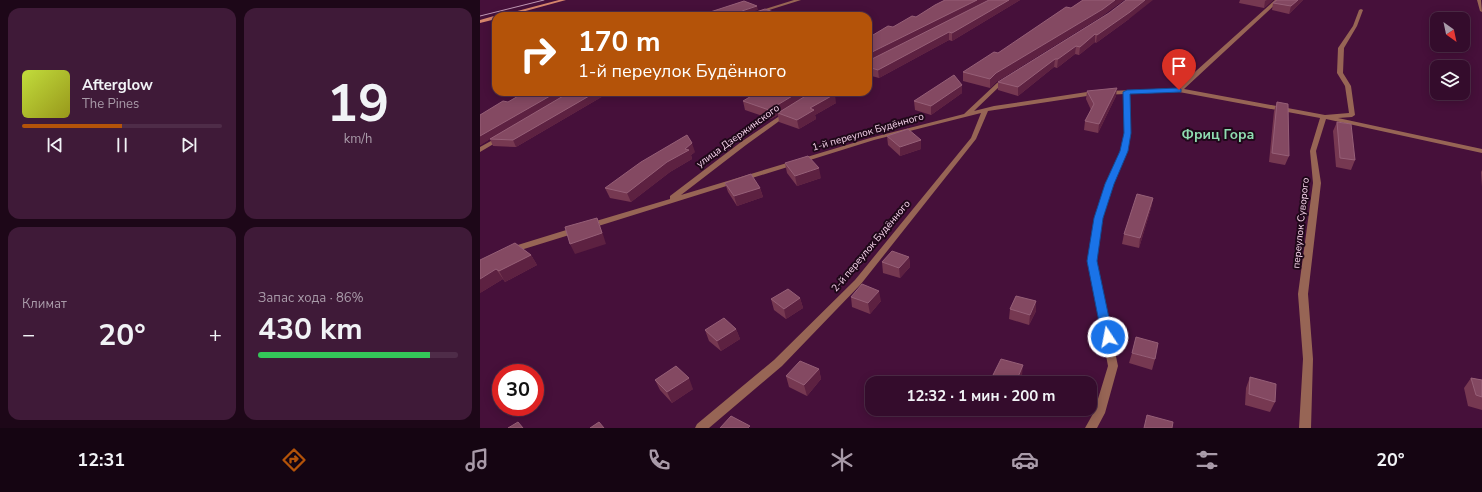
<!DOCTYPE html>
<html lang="ru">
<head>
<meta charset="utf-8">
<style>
  :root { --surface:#340c2c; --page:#3f1a38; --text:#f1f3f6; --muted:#a99ba9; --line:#4e2c48; --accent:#b45309 }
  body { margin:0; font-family:"Nunito Sans",sans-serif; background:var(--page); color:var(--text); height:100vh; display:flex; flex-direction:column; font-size:15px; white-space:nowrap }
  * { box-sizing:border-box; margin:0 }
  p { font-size:13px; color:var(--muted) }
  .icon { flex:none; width:22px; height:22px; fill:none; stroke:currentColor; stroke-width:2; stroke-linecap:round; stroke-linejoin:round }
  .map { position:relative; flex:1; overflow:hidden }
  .details { display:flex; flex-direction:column; gap:8px; padding:8px; background:#1d0718; width:480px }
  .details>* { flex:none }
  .top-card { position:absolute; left:12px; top:12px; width:380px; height:84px; border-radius:12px; box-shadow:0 2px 10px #0003,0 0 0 1px var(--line); background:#b45309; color:#fff; overflow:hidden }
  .needle { width:26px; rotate:147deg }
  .buttons { position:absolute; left:950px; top:12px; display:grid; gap:8px }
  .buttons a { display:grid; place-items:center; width:40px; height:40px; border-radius:8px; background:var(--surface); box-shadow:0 2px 10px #0003,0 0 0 1px var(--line); font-size:20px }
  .speed { position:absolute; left:12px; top:364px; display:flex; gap:8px; font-size:20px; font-weight:700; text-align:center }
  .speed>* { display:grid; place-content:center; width:52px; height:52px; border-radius:50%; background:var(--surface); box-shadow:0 2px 10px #0003,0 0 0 1px var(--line); line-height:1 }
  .speed .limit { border:6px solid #d22; background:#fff; color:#111 }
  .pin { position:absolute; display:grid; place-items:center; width:34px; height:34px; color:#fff; margin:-41px -17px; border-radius:50% 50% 50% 0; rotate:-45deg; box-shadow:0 0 4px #0007 }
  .pin .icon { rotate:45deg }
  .me { position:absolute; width:44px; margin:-22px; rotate:349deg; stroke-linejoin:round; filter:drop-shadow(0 0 3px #0008) }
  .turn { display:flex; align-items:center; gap:14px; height:84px; padding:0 20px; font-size:18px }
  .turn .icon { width:52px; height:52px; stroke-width:2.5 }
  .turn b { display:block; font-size:28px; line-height:34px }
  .big { font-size:30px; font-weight:700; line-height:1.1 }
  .details .widget { flex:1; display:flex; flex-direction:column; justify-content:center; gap:6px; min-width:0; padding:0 14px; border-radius:12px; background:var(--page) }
  .details .dial { align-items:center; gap:0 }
  .dial b { font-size:52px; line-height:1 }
  .song { display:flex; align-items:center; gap:12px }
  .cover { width:48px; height:48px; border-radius:6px; background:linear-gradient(135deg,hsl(70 70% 55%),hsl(60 70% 35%)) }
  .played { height:4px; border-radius:2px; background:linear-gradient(90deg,var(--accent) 50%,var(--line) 50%) }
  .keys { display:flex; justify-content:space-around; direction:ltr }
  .heat { display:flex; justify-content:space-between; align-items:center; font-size:22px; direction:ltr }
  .charge { height:6px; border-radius:3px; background:linear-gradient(90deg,#34c759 86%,var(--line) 0) }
  .details .tiles { flex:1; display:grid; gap:8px; grid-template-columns:repeat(2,1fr) }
  .trip { position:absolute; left:385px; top:376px; width:232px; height:40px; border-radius:12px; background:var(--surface); box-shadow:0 2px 10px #0003,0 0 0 1px var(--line); font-weight:700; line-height:40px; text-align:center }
  .menu { display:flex; height:64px; justify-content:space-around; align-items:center; background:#150512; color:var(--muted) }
  .menu .icon { width:28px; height:28px }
  .menu .active { color:var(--accent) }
  .menu b { font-size:18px; color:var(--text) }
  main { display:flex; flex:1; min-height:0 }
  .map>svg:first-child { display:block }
</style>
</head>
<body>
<main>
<section class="details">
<div class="tiles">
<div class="widget">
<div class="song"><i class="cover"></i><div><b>Afterglow</b><p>The Pines</p></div></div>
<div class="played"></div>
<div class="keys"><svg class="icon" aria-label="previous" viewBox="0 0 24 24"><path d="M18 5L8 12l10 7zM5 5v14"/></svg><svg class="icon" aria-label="pause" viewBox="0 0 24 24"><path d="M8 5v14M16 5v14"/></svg><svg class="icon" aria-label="next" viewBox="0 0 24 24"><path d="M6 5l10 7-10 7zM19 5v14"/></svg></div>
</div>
<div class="widget dial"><b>19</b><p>km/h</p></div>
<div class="widget"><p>Климат</p>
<div class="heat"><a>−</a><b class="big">20°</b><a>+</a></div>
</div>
<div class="widget"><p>Запас хода · 86%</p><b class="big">430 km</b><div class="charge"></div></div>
</div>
</section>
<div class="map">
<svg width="1002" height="428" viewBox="0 0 1002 428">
  <rect width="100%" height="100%" fill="#46103a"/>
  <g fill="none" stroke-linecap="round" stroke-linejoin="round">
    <path fill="#976555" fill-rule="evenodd" d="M 314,0 L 321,0 L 270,16 L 263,16 Z
      M 795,0 L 800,0 L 704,89 L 845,115 L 869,113 L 865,86 L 857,73 L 858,48 L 873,26 L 879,10 L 881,9 L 883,10 L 877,26 L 864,48 L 863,73 L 871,86 L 875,115 L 872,117 L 858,118 L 1002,149 L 1002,153 L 846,119 L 836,151 L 841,183 L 828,294 L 833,359 L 831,428 L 819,428 L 823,359 L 818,294 L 833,183 L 830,151 L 840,118 L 699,92 L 650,94 L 651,133 L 647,151 L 633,184 L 623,218 L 616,261 L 638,366 L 625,413 L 617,428 L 605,428 L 614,412 L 628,366 L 608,261 L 615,218 L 625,184 L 641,151 L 645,133 L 644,94 L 607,96 L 508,111 L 496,139 L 381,284 L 302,366 L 229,428 L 215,428 L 217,424 L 294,360 L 375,280 L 491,138 L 501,113 L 394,140 L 112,228 L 109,229 L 105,226 L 106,224 L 190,199 L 190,196 L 261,142 L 307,111 L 309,112 L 309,114 L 266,145 L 201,195 L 390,138 L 484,114 L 517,83 L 527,77 L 529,78 L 529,80 L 521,85 L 494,111 L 514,106 L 607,92 L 697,88 Z
      M 997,0 L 1001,0 L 1002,12 L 1000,11 Z
      M 20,136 L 22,137 L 22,139 L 0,152 L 0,147 Z
      M 96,227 L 100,230 L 99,232 L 31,253 L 27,250 L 28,248 Z"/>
    <path fill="#d5856c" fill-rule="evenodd" d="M 79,0 L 86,0 L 27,16 L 19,16 Z
      M 14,16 L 18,16 L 16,16 L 16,19 L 0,23 L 0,20 Z"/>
    <path stroke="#bf97b4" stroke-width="1" d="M 0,16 L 64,0"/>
  </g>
  <path fill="#763851" d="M 465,0 L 540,0 L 472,41 L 469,40 L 399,78 L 388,75 L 388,38 L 436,17 Z
    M 603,0 L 644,0 L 622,16 L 516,82 L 510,88 L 483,81 L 483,72 L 518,53 L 591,8 Z
    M 760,0 L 793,0 L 784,8 L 759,3 Z
    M 797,0 L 823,0 L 809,14 L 792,10 L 793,3 Z
    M 629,13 L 649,19 L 616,43 L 615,42 L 599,55 L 595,54 L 577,68 L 574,67 L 538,96 L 518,90 L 518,82 Z
    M 482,85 L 482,93 L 451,115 L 435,110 L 434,101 Z
    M 607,91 L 636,96 L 618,133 L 604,130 L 605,121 L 611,110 L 606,99 Z
    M 130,92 L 36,147 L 13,146 L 10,139 L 0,145 L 0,115 L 28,102 Z
    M 278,92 L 328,92 L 328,94 L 356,103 L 335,115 L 336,119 L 319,129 L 299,122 L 298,115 L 291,119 L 265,110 L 263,101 Z
    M 797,102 L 809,156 L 805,165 L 789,162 L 794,111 Z
    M 857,122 L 875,160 L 871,170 L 856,167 L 853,131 Z
    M 407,136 L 441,140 L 441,149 L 420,156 L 408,145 Z
    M 215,152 L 211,155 L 212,159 L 190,172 L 151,202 L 130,198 L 125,188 Z
    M 305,163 L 341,178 L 317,186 L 307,173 Z
    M 1002,170 L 1002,187 L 1001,172 Z
    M 245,183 L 280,188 L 283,197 L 257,206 L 248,192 Z
    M 673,198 L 671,208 L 659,248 L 642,244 L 644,234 Z
    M 35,243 L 51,255 L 57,265 L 25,282 L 23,279 L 0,293 Z
    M 429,257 L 430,267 L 420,278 L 403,273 L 402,262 Z
    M 371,297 L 401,301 L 390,314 L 372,307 Z
    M 320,298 L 323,308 L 306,319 L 294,310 L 291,299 Z
    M 530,309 L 556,311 L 549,325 L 529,319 Z
    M 256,329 L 260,339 L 241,351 L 229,341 L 225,330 Z
    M 652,353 L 675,359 L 672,370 L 649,363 Z
    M 339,369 L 341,379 L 327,396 L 309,387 L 306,376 Z
    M 513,375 L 542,376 L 539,383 L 513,383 Z
    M 770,377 L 795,402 L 790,412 L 765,405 L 766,388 Z
    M 991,378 L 1002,380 L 1002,410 L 988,406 L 984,388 Z
    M 175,380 L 213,389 L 192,403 L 180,390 Z"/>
  <path fill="#5d2141" d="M 497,0 L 511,0 L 388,62 L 388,54 Z
    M 529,0 L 540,0 L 472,41 L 472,33 Z
    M 635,0 L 644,0 L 622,16 L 516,82 L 510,88 L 510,79 L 516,73 Z
    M 665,0 L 673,0 L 649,19 L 616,43 L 617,35 Z
    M 787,0 L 793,0 L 784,8 L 785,1 Z
    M 818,0 L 823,0 L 809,14 L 811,6 Z
    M 277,6 L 278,10 L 263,15 L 261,13 L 262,11 Z
    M 296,13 L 297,16 L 288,16 Z
    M 469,32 L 469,40 L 399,78 L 398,70 Z
    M 615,34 L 615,42 L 599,55 L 600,47 Z
    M 596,46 L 595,54 L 577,68 L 578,59 Z
    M 575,59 L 574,67 L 538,96 L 538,87 Z
    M 482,85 L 482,93 L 451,115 L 451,106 Z
    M 637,88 L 636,96 L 618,133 L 619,124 Z
    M 77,92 L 91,92 L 10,139 L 1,145 L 0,144 L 0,136 Z
    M 116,92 L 130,92 L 36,147 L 33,140 Z
    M 319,92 L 328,92 L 328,96 L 298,113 L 298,115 L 291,119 L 289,110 Z
    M 355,94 L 356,103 L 335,115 L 336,119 L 319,129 L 317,120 L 330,108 Z
    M 441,140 L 441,149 L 420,156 L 420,147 Z
    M 212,143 L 215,152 L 211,155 L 212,159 L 190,172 L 151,202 L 147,193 Z
    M 339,168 L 341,178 L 317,186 L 315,176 Z
    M 280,188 L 283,197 L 257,206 L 254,196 Z
    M 673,198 L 671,208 L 659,248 L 660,238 Z
    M 117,218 L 121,228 L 126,244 L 95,254 L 90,244 Z
    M 51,255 L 57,265 L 25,282 L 19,271 Z
    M 429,257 L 430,267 L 420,278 L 419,268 Z
    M 16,269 L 23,279 L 0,293 L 0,279 Z
    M 399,291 L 401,301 L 390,314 L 388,303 Z
    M 320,298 L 323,308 L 306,319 L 304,309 Z
    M 556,301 L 556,311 L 549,325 L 550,315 Z
    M 256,329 L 260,339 L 241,351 L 237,341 Z
    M 543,365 L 542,376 L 539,383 L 536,383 Z
    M 339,369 L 341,379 L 327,396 L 324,385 Z
    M 209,378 L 213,389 L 192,403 L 187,392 Z"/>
  <path fill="#844962" stroke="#965f77" d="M 465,0 L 497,0 L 388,54 L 388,38 L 408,26 L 413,27 L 432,16 L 436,17 L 455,5 Z
    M 509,0 L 529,0 L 472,33 L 469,32 L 398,70 L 388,67 L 388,61 Z
    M 603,0 L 635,0 L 623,9 L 516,73 L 510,79 L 483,72 L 514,52 L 518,53 L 586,7 L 591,8 Z
    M 646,0 L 665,0 L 650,12 L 617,35 L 615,34 L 600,47 L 596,46 L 578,59 L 575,59 L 538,87 L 518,82 L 629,13 Z
    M 797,0 L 818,0 L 811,6 L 793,3 Z
    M 264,1 L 277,6 L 262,11 L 261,13 L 270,14 L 285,9 L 296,13 L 288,16 L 218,16 Z
    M 474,75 L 482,85 L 451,106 L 434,101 Z
    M 637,88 L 619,124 L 605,121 L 614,104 L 607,91 Z
    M 45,92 L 77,92 L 0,136 L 0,115 L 23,101 L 28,102 Z
    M 90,92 L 116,92 L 33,140 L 10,139 Z
    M 278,92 L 319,92 L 289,110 L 263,101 Z
    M 332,92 L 346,92 L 355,94 L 330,108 L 334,110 L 317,120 L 298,113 Z
    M 797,102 L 808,104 L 809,156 L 792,153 Z
    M 857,122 L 871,124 L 875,160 L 860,158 Z
    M 428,129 L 441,140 L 420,147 L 407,136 Z
    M 207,135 L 212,143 L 205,149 L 209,150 L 187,162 L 147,193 L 125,188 L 161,162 Z
    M 328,156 L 339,168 L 315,176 L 305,163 Z
    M 271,174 L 280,188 L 254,196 L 245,183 Z
    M 657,194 L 673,198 L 660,238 L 644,234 Z
    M 117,218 L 122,233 L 90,244 L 85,227 Z
    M 35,243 L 51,255 L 19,271 L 16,269 L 0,279 L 0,260 Z
    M 412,251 L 429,257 L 419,268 L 402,262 Z
    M 382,284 L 399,291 L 388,303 L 371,297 Z
    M 308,289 L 320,298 L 304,309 L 291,299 Z
    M 536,296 L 556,301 L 550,315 L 530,309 Z
    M 244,318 L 256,329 L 237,341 L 225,330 Z
    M 656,337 L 678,343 L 675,359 L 652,353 Z
    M 521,359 L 543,365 L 536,382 L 513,375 Z
    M 320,361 L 339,369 L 324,385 L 306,376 Z
    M 196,366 L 209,378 L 187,392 L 175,380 Z
    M 770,377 L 796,384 L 795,402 L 769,394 Z
    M 991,378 L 1002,380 L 1002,397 L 996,395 Z
    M 667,415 L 693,422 L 692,428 L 664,428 Z
    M 251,416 L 270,426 L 268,428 L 240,428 Z
    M 38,422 L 43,428 L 28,428 Z
    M 119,422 L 124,428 L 110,428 Z"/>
  <path fill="#1a73e8" stroke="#114b97" d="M 699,88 L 701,89 L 701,92 L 650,94 L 651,133 L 648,151 L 634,184 L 623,218 L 617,261 L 633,337 L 632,340 L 624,340 L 622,337 L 607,261 L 614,218 L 625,184 L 640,151 L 644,133 L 643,92 L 647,90 Z"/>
  <g text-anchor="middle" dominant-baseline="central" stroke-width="4" stroke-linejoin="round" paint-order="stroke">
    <g font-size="10" fill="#f8d6ed" stroke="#1f0819">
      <text transform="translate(388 132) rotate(-16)">1-й переулок Будённого</text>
      <text transform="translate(258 136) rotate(-36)">улица Дзержинского</text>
      <text transform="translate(821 223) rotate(-84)">переулок Суворого</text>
      <text transform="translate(391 246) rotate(-50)">2-й переулок Будённого</text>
    </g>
    <g font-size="14" font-weight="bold" fill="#8fddb0" stroke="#1f0819">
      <text x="738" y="134">Фриц Гора</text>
    </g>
  </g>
</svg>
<div class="buttons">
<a><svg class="needle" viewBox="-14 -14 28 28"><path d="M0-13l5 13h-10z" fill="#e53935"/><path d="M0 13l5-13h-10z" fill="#a99ba9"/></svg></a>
<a><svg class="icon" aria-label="layers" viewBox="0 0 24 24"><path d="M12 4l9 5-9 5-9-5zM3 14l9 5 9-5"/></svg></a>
</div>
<div class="speed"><div class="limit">30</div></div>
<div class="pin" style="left:699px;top:90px;background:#d93025"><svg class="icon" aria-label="arrive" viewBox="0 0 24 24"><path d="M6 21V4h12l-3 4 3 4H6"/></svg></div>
<svg class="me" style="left:628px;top:337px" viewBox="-20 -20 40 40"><circle r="17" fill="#1a73e8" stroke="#fff" stroke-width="3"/><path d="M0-11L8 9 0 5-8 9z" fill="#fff"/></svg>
<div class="trip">12:32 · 1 мин · 200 m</div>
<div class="top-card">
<div class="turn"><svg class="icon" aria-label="right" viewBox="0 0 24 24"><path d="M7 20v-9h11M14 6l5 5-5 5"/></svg><div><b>170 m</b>1-й переулок Будённого</div></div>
</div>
</div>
</main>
<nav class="menu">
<b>12:31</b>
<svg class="icon active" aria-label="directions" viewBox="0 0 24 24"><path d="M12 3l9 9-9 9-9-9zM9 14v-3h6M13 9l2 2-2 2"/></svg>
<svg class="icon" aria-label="music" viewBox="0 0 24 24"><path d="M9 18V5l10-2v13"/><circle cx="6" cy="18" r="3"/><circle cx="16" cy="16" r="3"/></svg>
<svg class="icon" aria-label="phone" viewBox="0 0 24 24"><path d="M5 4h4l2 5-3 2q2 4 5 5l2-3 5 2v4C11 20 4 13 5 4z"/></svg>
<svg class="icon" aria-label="climate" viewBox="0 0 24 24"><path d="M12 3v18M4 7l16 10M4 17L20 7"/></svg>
<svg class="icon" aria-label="car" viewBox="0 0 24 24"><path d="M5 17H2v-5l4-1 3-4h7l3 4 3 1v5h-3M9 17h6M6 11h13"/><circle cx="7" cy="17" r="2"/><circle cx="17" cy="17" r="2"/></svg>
<svg class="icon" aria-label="filters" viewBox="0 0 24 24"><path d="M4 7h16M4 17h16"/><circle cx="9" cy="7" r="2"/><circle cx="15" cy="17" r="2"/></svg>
<b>20°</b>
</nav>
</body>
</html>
